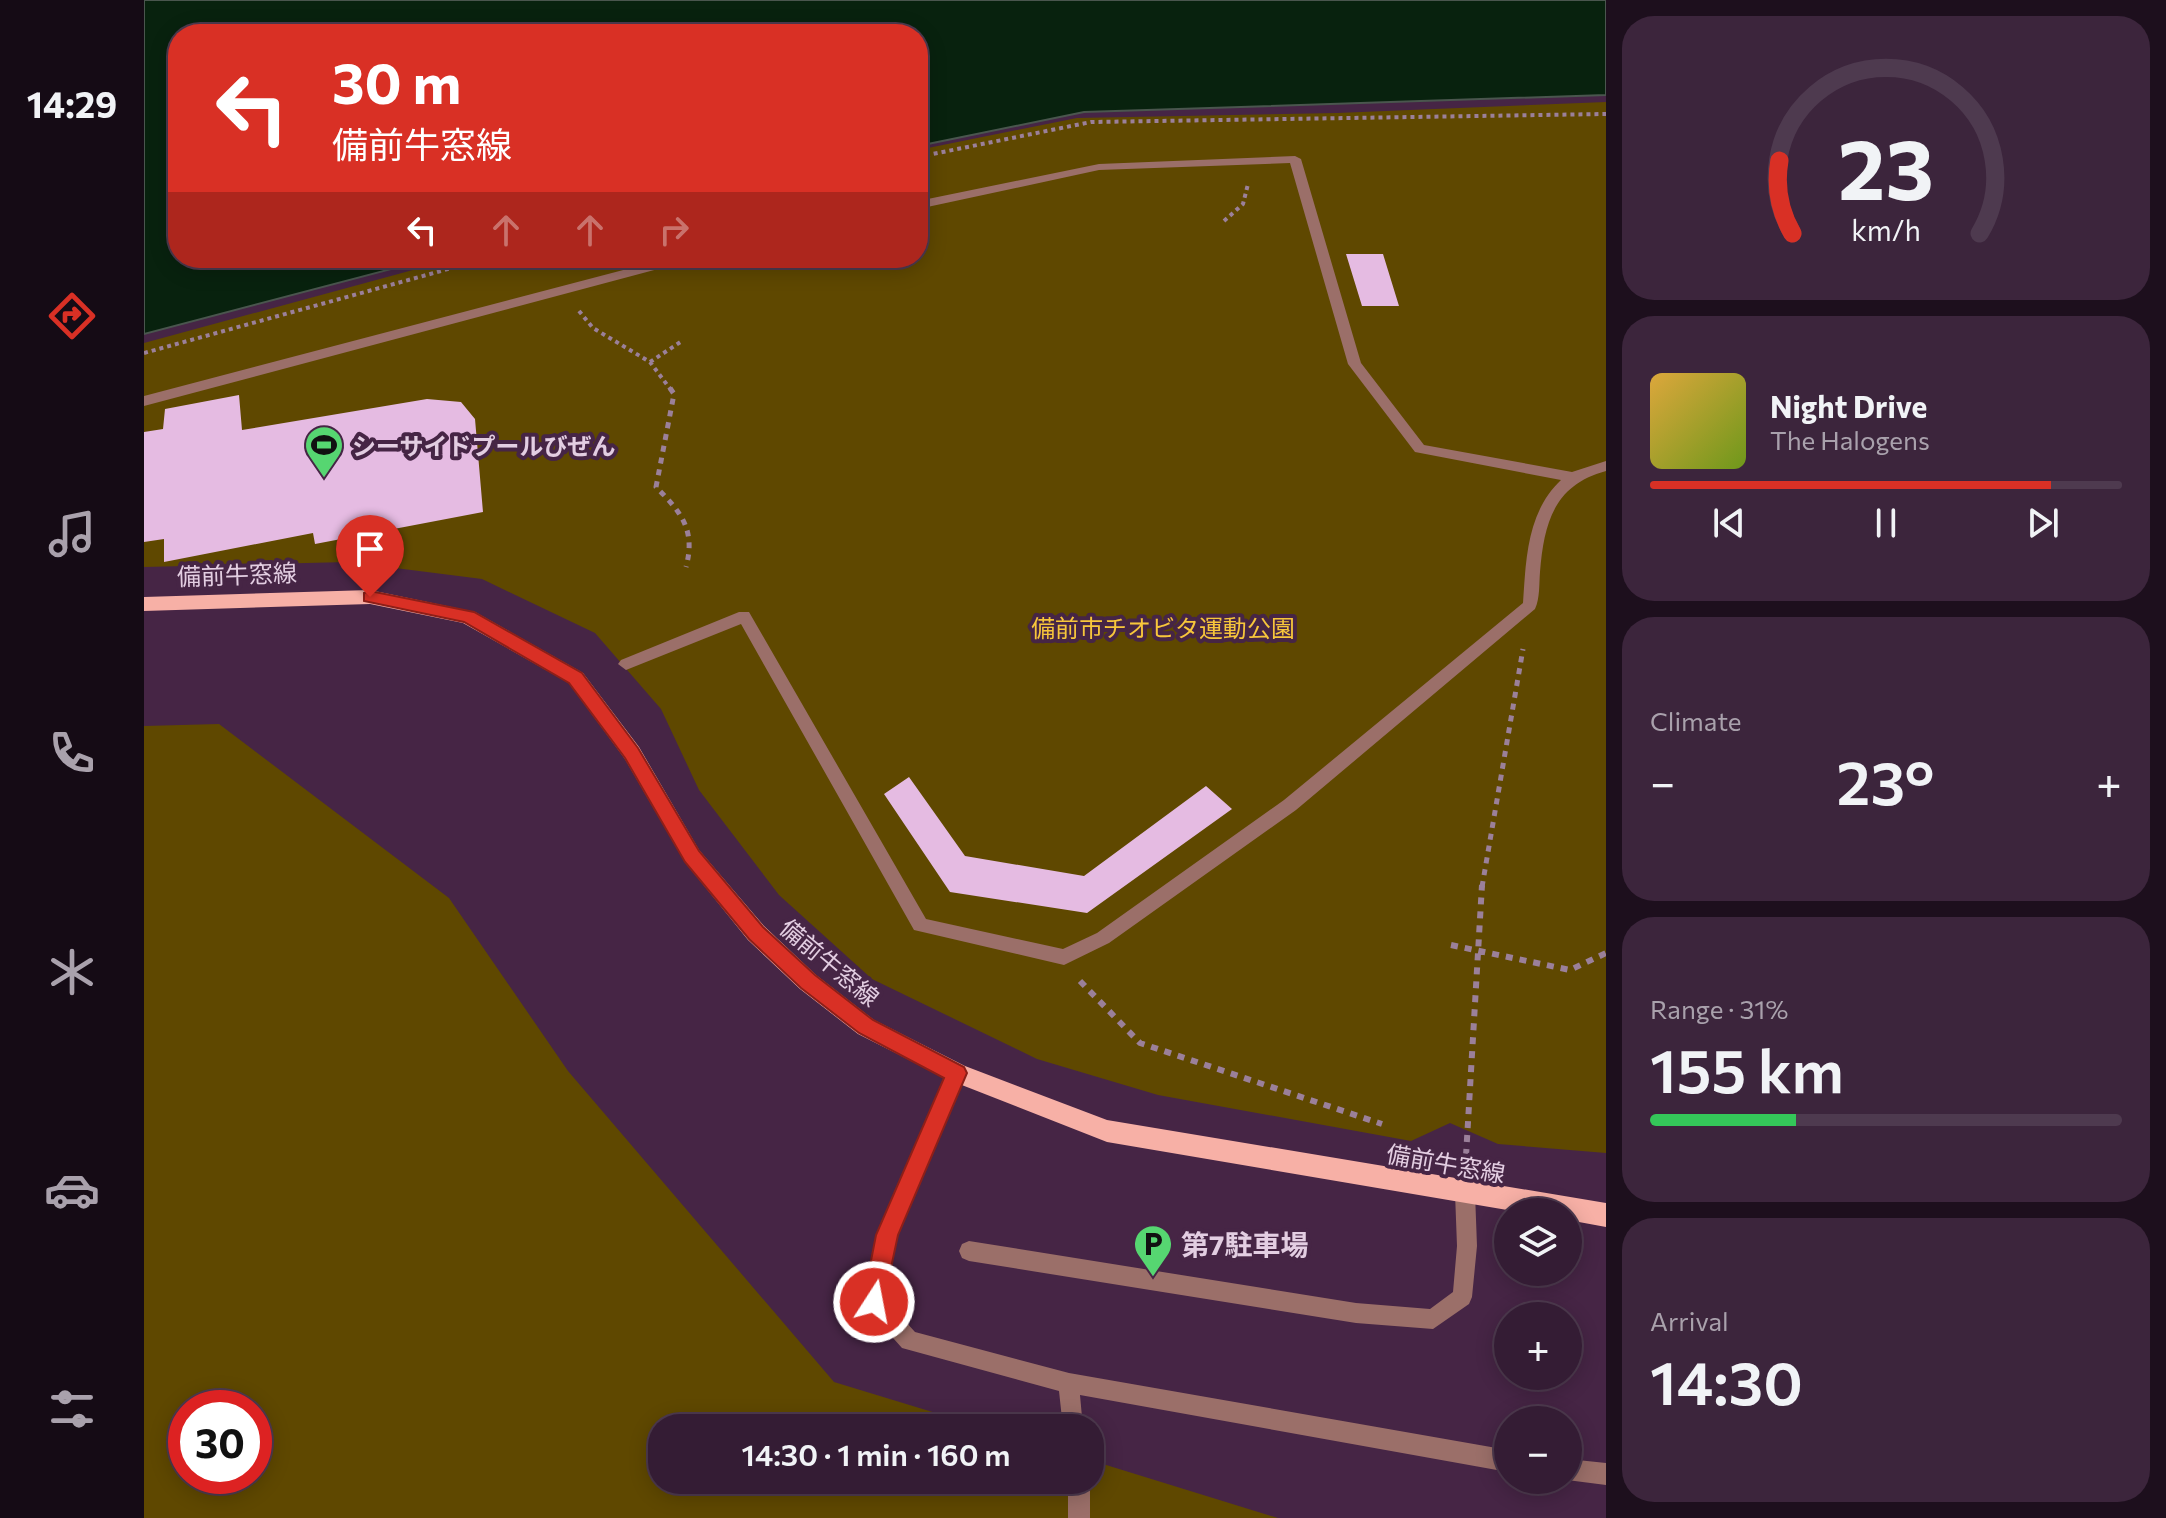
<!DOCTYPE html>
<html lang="en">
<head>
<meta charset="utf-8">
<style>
  :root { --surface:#341c34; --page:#3c253c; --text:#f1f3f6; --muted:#a9a1ac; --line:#4e3a4f; --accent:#d93025 }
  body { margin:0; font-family:Commissioner,"Noto Sans JP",sans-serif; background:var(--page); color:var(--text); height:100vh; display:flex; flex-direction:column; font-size:30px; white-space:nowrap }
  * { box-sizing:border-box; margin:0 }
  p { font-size:26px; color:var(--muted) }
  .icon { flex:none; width:44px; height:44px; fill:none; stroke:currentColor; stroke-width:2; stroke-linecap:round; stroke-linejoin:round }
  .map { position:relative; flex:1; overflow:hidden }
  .sheet { display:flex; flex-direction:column; gap:16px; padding:16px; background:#1d0f1d; width:560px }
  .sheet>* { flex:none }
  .guide { position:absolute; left:24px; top:24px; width:760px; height:244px; border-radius:32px; box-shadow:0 4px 20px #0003,0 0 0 2px var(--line); background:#d93025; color:#fff; overflow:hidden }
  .buttons { position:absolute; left:1350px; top:1198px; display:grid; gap:16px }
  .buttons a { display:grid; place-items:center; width:88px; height:88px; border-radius:50%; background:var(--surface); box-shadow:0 4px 20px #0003,0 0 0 2px var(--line); font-size:40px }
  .speed { position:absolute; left:24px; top:1390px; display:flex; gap:16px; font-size:40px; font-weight:700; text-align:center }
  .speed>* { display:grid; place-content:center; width:104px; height:104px; border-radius:50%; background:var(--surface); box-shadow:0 4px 20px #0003,0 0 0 2px var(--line); line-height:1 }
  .speed .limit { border:12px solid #d22; background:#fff; color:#111 }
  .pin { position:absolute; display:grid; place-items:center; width:68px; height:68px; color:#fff; margin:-82px -34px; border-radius:50% 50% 50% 0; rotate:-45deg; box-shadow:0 0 8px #0007 }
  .pin .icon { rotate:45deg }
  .me { position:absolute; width:88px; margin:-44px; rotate:11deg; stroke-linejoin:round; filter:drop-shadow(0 0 6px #0008) }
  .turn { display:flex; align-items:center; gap:28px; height:168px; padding:0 32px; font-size:36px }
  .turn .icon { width:104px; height:104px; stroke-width:2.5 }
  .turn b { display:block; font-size:56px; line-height:68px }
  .lanes { display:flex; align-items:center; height:76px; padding:0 32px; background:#0003; justify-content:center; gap:40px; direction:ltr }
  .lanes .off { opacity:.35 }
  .big { font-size:60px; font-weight:600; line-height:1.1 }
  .sheet .tile { flex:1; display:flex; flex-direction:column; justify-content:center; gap:12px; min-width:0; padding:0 28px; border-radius:32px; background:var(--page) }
  .sheet .dial { align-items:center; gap:0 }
  .dial svg { height:208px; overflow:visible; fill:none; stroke:var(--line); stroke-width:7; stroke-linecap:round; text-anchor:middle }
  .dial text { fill:var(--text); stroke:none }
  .song { display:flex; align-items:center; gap:24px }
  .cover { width:96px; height:96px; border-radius:12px; background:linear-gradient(135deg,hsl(40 70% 55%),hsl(80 70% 35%)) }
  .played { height:8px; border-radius:4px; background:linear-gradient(90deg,var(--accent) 85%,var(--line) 85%) }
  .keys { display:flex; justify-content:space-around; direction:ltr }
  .heat { display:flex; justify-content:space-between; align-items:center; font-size:44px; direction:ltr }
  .charge { height:12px; border-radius:6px; background:linear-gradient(90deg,#34c759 31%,var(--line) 0) }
  .trip { position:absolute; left:504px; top:1414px; width:456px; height:80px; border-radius:32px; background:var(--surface); box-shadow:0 4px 20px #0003,0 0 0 2px var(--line); font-weight:600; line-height:80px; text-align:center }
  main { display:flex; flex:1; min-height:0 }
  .dock { display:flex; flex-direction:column; width:144px; justify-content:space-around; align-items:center; background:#150b15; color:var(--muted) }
  .dock .icon { width:56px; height:56px }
  .dock .on { color:var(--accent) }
  .dock b { font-size:36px; color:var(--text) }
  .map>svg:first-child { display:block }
</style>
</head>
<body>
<main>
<nav class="dock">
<b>14:29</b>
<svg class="icon on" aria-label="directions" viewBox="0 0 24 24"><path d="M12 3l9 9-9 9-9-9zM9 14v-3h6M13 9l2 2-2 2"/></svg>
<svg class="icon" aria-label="music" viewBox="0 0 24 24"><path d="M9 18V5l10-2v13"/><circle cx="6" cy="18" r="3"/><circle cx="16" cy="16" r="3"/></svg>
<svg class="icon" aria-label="phone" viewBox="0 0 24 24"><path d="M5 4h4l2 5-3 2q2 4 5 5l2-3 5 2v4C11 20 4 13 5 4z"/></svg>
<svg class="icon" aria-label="climate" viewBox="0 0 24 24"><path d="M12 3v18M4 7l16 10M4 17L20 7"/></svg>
<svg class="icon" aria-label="car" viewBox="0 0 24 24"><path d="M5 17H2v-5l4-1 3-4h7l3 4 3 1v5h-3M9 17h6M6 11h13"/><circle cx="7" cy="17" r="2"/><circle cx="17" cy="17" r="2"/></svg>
<svg class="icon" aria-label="filters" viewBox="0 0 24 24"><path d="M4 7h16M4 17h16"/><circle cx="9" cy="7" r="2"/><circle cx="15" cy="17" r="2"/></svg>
</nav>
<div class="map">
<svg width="1462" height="1518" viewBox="0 0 1462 1518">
  <rect width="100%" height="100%" fill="#462545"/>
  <path fill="#5f4800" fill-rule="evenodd" d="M 1462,102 L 1462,1153 L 1354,1144 L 1306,1123 L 1267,1141 L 1014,1095 L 893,1059 L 728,979 L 635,895 L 555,790 L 517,709 L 451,633 L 338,579 L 204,562 L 0,567 L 0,343 L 313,258 L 774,258 L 774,150 L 933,118 L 1193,113 Z
    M 75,724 L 305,898 L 424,1071 L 690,1382 L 841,1428 L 518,1428 L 518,1480 L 946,1480 L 946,1460 L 1134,1518 L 0,1518 L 0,726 ZM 42,1408 L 110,1408 L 110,1476 L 42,1476 Z"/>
  <path fill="#08220e" stroke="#4a564e" stroke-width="2" d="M 0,0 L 1462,0 L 1462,95 L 940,112 L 774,146 L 774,34 L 34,34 L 34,258 L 303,258 L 304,267 L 294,269 L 285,259 L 0,334 Z"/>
  <path fill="#e5bbe2" d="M 1202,254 L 1239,254 L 1255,306 L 1218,306 Z
    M 95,395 L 98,430 L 283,399 L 317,402 L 331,419 L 339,512 L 171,544 L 169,533 L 20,562 L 20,539 L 0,542 L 0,432 L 19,429 L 21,409 Z
    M 765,777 L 821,856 L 940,876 L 1062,786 L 1088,809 L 943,913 L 806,892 L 740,794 Z"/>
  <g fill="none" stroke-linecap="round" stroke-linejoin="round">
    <path stroke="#9b809a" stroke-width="4" stroke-dasharray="4 4" stroke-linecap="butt" d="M 774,157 L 947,122 L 1462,114
      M 1080,221 L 1099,204 L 1104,184
      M 435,311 L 449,328 L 506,362 L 527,390
      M 0,353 L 344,258
      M 506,362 L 538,341"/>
    <path stroke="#9b809a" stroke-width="5" stroke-dasharray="6 6" stroke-linecap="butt" d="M 526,388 L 530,394 L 512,487 C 537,512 552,530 542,567
      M 1338,887 L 1379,649"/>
    <path stroke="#9b809a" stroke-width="6" stroke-dasharray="7 7" stroke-linecap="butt" d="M 1307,945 L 1426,970 L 1462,953
      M 936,981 L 996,1043 L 1238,1124
      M 1322,1156 L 1338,885"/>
    <path fill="#9b6f69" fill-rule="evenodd" d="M 1151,156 L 1157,159 L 1217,363 L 1280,445 L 1428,472 L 1462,461 L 1462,471 C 1410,485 1400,523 1396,572 C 1395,584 1396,598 1391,609 L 1152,810 L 965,943 L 920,965 L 770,930 L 597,624 L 482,670 L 474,664 L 477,660 L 595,612 L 605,612 L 782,919 L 919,949 L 953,933 L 1140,800 L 1379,603 C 1382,559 1383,512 1417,480 L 1271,452 L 1204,364 L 1146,163 L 955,170 L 774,209 L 774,201 L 955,164 Z
      M 525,258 L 546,258 L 544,261 L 0,406 L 0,396 Z
      M 1321,1184 L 1328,1186 L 1331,1193 L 1333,1246 L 1328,1297 L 1325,1304 L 1289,1329 L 1212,1323 L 825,1261 L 818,1258 L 815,1251 L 818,1244 L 825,1241 L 1212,1303 L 1286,1309 L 1309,1292 L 1313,1246 L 1311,1193 L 1314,1186 Z"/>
    <path fill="#9b6f69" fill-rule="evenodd" d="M 813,1065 L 819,1067 L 822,1073 L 753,1235 L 741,1299 L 771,1332 L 925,1373 L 1364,1450 L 1364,1472 L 936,1395 L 939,1428 L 919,1428 L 915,1391 L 758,1348 L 723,1309 L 720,1302 L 733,1235 L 807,1067 Z
      M 1424,1459 L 1462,1463 L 1462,1485 L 1423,1480 Z
      M 924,1480 L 946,1480 L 946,1518 L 924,1518 Z"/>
    <path fill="#f7b0a6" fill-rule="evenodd" d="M 226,590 L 331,612 L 439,673 L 495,747 L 555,850 L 620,926 L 672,975 L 730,1020 L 821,1066 L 963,1120 L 1462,1203 L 1462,1227 L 1424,1220 L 1424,1212 L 1375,1212 L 963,1142 L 805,1080 L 714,1034 L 656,989 L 604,940 L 541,862 L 481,759 L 425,683 L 319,623 L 226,604 L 0,611 L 0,597 Z"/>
  </g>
  <path fill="#d93025" stroke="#8d1f18" stroke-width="2" d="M 226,591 L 330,612 L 438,673 L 494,748 L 555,851 L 619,927 L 671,975 L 729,1020 L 820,1067 L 823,1073 L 754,1235 L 738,1310 L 730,1314 L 722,1310 L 719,1302 L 732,1235 L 800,1078 L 715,1033 L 657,988 L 605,939 L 541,862 L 481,758 L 425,683 L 320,622 L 220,601 L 220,593 Z"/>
  <defs>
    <symbol id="stadium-pin" viewBox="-11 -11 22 30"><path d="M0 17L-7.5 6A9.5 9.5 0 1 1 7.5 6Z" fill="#56d671" stroke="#462545"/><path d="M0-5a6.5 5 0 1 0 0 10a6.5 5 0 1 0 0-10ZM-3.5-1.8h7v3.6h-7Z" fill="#111"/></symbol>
    <symbol id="parking-pin" viewBox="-11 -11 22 30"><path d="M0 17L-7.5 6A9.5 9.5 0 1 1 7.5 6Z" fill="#56d671" stroke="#462545"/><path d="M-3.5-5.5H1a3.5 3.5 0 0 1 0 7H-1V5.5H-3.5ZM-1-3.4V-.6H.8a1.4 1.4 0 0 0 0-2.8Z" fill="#111"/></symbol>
  </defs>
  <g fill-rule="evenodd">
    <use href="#stadium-pin" x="158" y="423" width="44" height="60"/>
    <use href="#parking-pin" x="987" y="1222" width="44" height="60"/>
  </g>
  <g text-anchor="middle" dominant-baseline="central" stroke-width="8" stroke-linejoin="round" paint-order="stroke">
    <g font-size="24" font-weight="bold" fill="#e3cee2" stroke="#462545" text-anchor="start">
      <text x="208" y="445">シーサイドプールびぜん</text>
    </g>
    <g font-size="24" fill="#e3cee2" stroke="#462545">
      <text transform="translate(93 574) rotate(-2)">備前牛窓線</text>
      <text transform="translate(686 962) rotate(40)">備前牛窓線</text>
      <text transform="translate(1302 1163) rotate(10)">備前牛窓線</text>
    </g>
    <g font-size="24" fill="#f7c63b" stroke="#462545">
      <text x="1019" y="627">備前市チオビタ運動公園</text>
    </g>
    <g font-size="28" font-weight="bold" fill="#e3cee2" stroke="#462545" text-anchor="start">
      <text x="1037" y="1244">第7駐車場</text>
    </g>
  </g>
</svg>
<div class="buttons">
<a><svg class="icon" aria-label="layers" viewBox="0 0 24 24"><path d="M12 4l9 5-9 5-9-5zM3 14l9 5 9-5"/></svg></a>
<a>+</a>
<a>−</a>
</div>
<div class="speed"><div class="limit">30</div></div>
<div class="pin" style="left:226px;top:597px;background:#d93025"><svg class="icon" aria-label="arrive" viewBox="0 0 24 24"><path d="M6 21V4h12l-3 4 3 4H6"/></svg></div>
<svg class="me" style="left:730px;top:1302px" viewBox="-20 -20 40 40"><circle r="17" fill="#d93025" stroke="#fff" stroke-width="3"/><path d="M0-11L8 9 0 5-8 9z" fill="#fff"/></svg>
<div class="trip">14:30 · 1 min · 160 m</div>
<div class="guide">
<div class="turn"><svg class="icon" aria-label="left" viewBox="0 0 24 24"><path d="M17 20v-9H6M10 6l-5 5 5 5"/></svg><div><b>30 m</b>備前牛窓線</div></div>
<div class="lanes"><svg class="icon" aria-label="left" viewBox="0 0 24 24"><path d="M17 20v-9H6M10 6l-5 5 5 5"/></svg><svg class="icon off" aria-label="ahead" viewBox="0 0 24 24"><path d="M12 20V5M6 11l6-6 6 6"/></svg><svg class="icon off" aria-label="ahead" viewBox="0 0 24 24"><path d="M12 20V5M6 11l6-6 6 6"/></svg><svg class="icon off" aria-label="right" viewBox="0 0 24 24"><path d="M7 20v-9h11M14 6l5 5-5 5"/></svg></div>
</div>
</div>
<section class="sheet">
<div class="tile dial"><svg viewBox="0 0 100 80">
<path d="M14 69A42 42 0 1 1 86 69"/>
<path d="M14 69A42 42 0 0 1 9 41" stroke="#d93025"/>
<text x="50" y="56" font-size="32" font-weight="700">23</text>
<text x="50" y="72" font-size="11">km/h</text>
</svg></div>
<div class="tile">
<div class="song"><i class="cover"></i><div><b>Night Drive</b><p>The Halogens</p></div></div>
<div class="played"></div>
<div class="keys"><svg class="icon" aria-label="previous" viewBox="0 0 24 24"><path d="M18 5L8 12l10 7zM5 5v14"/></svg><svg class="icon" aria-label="pause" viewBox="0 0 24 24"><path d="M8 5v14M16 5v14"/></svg><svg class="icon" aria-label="next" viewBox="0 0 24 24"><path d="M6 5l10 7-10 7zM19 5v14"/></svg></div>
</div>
<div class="tile"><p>Climate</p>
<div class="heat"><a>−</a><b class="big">23°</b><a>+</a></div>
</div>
<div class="tile"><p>Range · 31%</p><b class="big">155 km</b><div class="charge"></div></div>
<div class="tile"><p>Arrival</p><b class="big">14:30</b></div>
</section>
</main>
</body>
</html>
